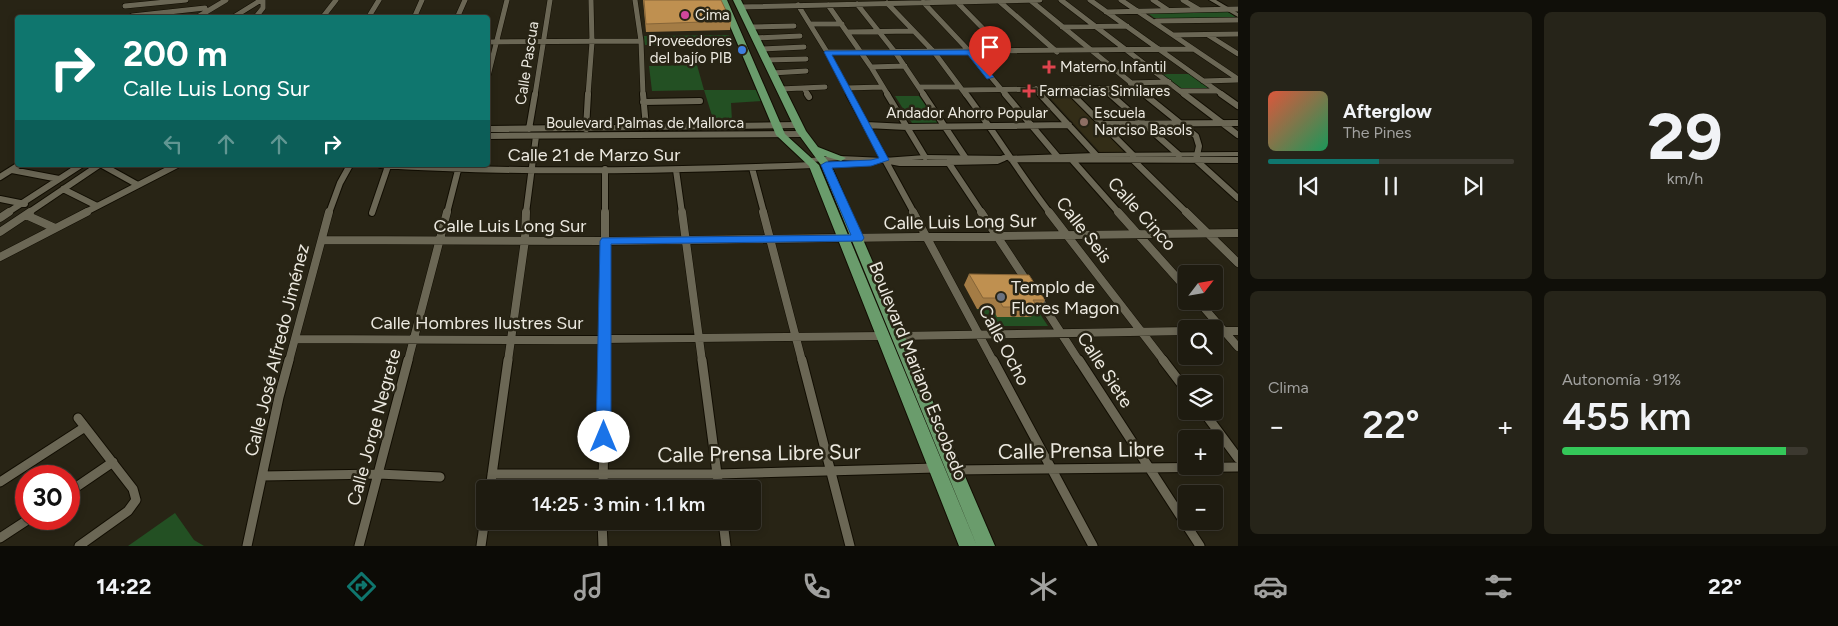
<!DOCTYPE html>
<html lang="es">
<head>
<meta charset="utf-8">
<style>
  :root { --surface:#1e1b10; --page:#262419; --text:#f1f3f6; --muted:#a1a19f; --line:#3c3930; --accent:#0f766e }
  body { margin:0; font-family:Figtree,sans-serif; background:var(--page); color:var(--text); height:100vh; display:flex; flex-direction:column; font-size:19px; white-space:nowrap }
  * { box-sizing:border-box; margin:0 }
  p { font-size:16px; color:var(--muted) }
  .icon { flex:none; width:28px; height:28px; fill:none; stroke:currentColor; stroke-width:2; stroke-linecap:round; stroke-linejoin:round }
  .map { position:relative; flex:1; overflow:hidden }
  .side { display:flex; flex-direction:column; gap:12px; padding:12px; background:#100f09; width:600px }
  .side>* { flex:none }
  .top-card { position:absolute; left:15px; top:15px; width:475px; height:152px; border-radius:5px; box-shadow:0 2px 8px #0003,0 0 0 1px var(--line); background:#0f766e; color:#fff; overflow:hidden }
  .needle { width:32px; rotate:59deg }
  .controls { position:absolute; left:1178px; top:265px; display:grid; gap:10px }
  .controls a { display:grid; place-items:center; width:45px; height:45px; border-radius:5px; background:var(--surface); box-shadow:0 2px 8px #0003,0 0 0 1px var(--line); font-size:25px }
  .speed { position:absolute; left:15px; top:465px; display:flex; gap:10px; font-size:25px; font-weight:700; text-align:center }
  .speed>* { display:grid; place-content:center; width:65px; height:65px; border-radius:50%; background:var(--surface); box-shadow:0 2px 8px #0003,0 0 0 1px var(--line); line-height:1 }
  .speed .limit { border:8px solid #d22; background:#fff; color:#111 }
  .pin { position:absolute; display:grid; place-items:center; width:42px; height:42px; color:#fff; margin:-51px -21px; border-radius:50% 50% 50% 0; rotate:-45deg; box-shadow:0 0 5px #0007 }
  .pin .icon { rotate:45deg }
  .me { position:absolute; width:55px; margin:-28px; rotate:0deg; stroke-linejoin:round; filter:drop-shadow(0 0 4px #0008) }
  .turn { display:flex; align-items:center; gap:18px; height:105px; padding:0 25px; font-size:22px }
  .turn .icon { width:65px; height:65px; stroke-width:2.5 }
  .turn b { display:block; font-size:35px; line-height:42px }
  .lanes { display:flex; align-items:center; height:48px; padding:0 25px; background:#0003; justify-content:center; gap:25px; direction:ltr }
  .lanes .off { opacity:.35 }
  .big { font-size:38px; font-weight:600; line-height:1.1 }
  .side .tile { flex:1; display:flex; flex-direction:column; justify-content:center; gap:8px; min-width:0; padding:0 18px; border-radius:8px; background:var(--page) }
  .side .dial { align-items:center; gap:0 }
  .dial b { font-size:65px; line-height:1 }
  .song { display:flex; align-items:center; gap:15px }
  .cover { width:60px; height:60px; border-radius:8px; background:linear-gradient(135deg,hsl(10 70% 55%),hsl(150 70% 35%)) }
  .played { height:5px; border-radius:2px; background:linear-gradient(90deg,var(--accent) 45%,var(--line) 45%) }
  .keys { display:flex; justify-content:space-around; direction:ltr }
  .heat { display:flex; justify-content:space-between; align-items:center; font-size:28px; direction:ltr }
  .charge { height:8px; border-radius:4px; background:linear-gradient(90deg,#34c759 91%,var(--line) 0) }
  .side .tiles { flex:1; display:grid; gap:12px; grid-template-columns:repeat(2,1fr) }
  .trip { position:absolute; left:476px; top:480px; width:285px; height:50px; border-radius:5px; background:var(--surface); box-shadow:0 2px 8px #0003,0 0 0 1px var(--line); font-weight:600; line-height:50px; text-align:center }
  .tab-bar { display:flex; height:80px; justify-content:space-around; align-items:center; background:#0c0b06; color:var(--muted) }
  .tab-bar .icon { width:35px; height:35px }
  .tab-bar .selected { color:var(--accent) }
  .tab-bar b { font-size:22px; color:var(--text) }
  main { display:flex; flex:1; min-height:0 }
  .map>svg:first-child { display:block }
</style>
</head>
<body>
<main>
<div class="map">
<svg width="1238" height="546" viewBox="0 0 1238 546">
  <rect width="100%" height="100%" fill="#282415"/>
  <path fill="#332d17" d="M 1044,91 L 1067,91 L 1124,152 L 1100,152 Z"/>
  <path fill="#235023" d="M 1226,10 L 1238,19 L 1157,20 L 1145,11 Z
    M 729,35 L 732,44 L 645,45 L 644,36 Z
    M 697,65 L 704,90 L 757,90 L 762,101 L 731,103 L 732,121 L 714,122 L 704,90 L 652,91 L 649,66 Z
    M 1162,74 L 1190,74 L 1211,89 L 1182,89 Z
    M 895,96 L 919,96 L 938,123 L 912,123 Z
    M 977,309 L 993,309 L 998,317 L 1030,317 L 1027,311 L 1038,311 L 1048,326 L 987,326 Z
    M 175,513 L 194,540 L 204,546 L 128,546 Z"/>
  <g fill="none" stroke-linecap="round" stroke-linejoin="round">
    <defs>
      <path id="minor-far3" d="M 635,0 L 641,41 L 643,95
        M 955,0 L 1006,52
        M 1030,0 L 1146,95
        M 1061,0 L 1185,95
        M 1090,0 L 1223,95
        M 1121,0 L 1238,79
        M 1153,0 L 1168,10
        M 1183,0 L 1198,9
        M 999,1 L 1057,52
        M 923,2 L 970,52 L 1006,95
        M 887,3 L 934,52 L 966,95
        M 857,4 L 895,52 L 924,95
        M 798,5 L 827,52 L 850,95
        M 828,5 L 871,67 L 888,95
        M 125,6 L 186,0
        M 740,7 L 1040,0
        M 1106,12 L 1238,9
        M 132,16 L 205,8
        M 196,18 L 226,0
        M 232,18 L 261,0
        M 255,18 L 263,8 L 263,0
        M 322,18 L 336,0
        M 368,18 L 379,0
        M 414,18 L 422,0
        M 457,18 L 465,0
        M 1156,21 L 1238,20
        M 811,24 L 842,24
        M 750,27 L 794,26
        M 1062,27 L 1127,26
        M 847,32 L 913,31
        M 1173,35 L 1238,34
        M 1208,35 L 1238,54
        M 755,38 L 800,36
        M 488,42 L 641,41
        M 761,49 L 804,47
        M 827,52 L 1193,49
        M 766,60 L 806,59
        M 871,67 L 905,66
        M 772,73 L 806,71
        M 488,76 L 507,0
        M 1203,81 L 1238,80
        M 1130,83 L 1169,82
        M 919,87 L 960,87
        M 804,88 L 808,95
        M 846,88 L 882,87
        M 780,89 L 825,87
        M 1036,89 L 1041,95
        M 1067,89 L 1073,95
        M 1105,89 L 1112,95
        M 963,90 L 1137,88
        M 1181,91 L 1217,91
        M 535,95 L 550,0
        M 588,95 L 592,42 L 591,0"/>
      <path id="minor-far2" d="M 643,94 L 646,127
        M 807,94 L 809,97
        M 849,94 L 914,213
        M 887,94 L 925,157
        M 923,94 L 965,157
        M 966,94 C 995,133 1020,174 1050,213
        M 1005,94 L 1058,157
        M 1040,94 L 1096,155
        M 1072,94 L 1133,155
        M 1110,94 L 1179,155
        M 1144,94 L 1196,136 L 1199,146 L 1196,160 L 1238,198
        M 1184,94 L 1238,135
        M 1221,94 L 1238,106
        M 643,102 L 700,101
        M 1102,124 L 1238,123
        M 866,125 L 907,127 L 1069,125
        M 488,129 L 798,125
        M 529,129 L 535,94
        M 586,129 L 588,94
        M 488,136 L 803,134
        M 1011,159 L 1238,160
        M 884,160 L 900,163 L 997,161 L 1004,158
        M 1133,160 L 1187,213
        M 1073,161 L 1119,213
        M 948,162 L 982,213
        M 102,165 L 138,185
        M 381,165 C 525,174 670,170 814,165
        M 752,168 L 764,213
        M 605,169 L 605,213
        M 12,170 L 59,179
        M 676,170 L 682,213
        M 0,177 L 19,165
        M 63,189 L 97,206
        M 0,199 L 25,204
        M 7,213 L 81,165
        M 28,213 L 99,165
        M 84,213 L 177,165
        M 329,213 L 340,183 L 350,165
        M 372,213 L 388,166
        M 447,213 L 458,170
        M 526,213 L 536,136"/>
      <path id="minor-far1" d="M 682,212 L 702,361
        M 763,212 L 802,361
        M 913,212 L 993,361
        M 981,212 L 1028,283
        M 1049,212 L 1164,361
        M 1118,212 L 1186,288
        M 1186,212 L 1238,263
        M 26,215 L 55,228
        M 0,218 L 9,212
        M 0,232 L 30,212
        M 322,240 L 606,241 L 1238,233
        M 0,257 L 87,212
        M 1037,296 L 1079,361
        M 1198,301 L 1238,347
        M 1214,331 L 1238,331
        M 896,336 L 1186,331
        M 296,339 L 510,340 L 884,336
        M 289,361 L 329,212
        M 408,361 L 447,212
        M 508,361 L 525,240 L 526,212
        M 605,361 L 605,212"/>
      <path id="minor" d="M 702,360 L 719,489
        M 802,360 L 850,546
        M 993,360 L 1093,546
        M 1079,360 L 1200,546
        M 1163,360 L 1186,390
        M 1203,411 L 1238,458
        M 78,418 L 133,489 L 136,500 L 128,511 L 79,546
        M 954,470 L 1238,467
        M 492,474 L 717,474 L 936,468
        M 262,476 L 379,474 L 440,477
        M 0,482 L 85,427
        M 490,489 L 508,360
        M 603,489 L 605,360
        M 69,492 L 113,462
        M 602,521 L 603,546
        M 723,521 L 726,546
        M 0,538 L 29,519
        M 247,546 L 279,397 L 289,360
        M 359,546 L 408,360
        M 481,546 L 485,518"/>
      <path id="tertiary" d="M 1209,0 L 1216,0 L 1238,13 L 1238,17 Z
        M 1238,152 L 1238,156 L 1096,157 L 1006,160 L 925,159 L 884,162 L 841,160 L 810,162 L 806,160 L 810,158 L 841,156 L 884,158 L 925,155 L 1006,156 L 1096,153 Z"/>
      <path id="primary" d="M 719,0 L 727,0 L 785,134 L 819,165 L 977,546 L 959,546 L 809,166 L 776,135 Z
        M 733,0 L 741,0 L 806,131 L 818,147 L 846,158 L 841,161 L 824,156 L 831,165 L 995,546 L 977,546 L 821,165 L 796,131 Z"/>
    </defs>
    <use href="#minor-far3" stroke="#110d02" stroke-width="6"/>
    <use href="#minor-far2" stroke="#110d02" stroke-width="8"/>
    <use href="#minor-far1" stroke="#110d02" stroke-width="9"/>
    <use href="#minor" stroke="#110d02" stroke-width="11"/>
    <use href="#tertiary" stroke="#110d02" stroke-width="2"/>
    <use href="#primary" stroke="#110d02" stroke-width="2"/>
    <use href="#minor-far3" stroke="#6b6755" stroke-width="5"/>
    <use href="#minor-far2" stroke="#6b6755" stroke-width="6"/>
    <use href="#minor-far1" stroke="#6b6755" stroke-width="8"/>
    <use href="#minor" stroke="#6b6755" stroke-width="9"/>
    <use href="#tertiary" fill="#6b6755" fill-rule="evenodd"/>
    <use href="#primary" fill="#6a9c6c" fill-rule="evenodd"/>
  </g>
  <path fill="#a47c45" d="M 643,0 L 721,0 L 731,21 L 730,30 L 646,32 Z
    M 969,274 L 1045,300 L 1038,311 L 1035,311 L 1031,317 L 997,317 L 993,309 L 977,309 L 964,285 Z"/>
  <path fill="#bf9050" stroke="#866538" d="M 644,0 L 721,0 L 731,21 L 646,24 Z
    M 969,274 L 1029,275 L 1045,300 L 1033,300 L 1037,307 L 1003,307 L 998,298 L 983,298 Z"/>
  <path fill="#1a73e8" stroke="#114b97" d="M 825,51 L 970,50 L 972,51 L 994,77 L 987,79 L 968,55 L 832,55 L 889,160 L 871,166 L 832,168 L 864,238 L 862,241 L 611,244 L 611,437 L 609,441 L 604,443 L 598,441 L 596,437 L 600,241 L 602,238 L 851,235 L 821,165 L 826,162 L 871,160 L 879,158 L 824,52 Z"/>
  <circle fill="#d1479c" stroke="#282415" stroke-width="2" cx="685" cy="15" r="5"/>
  <circle fill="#3f7fe0" stroke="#282415" stroke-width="2" cx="742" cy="50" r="5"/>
  <g fill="#e0444e" stroke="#282415" stroke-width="2">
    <path d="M1046.5 59.5h5v5h5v5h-5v5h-5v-5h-5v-5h5z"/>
    <path d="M1026.5 83.5h5v5h5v5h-5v5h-5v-5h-5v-5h5z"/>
  </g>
  <circle fill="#8d6e63" stroke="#282415" stroke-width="2" cx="1084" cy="122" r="5"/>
  <circle fill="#6b7280" stroke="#282415" stroke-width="2" cx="1001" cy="297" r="5"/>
  <g text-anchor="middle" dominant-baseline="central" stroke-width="5" stroke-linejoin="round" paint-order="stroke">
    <g font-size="15" fill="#ece9e0" stroke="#282415" text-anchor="start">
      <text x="695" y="15">Cima</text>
      <text x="732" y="41" text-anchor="end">Proveedores<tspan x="732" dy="17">del bajío PIB</tspan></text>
      <text x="1060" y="67">Materno Infantil</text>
      <text x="1039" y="91">Farmacias Similares</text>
      <text x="1094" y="113">Escuela<tspan x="1094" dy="17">Narciso Basols</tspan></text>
    </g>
    <g font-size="15" fill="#ece9e0" stroke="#282415">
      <text transform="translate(527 63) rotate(-81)">Calle Pascua</text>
      <text x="967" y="113">Andador Ahorro Popular</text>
      <text x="645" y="123">Boulevard Palmas de Mallorca</text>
    </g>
    <g font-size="18" fill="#ece9e0" stroke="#282415">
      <text x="594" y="155">Calle 21 de Marzo Sur</text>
      <text transform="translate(1142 214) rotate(48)">Calle Cinco</text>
      <text transform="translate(960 222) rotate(-1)">Calle Luis Long Sur</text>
      <text x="510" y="226">Calle Luis Long Sur</text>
      <text transform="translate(1084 230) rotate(52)">Calle Seis</text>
      <text x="477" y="323">Calle Hombres Ilustres Sur</text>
      <text transform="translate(1004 345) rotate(62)">Calle Ocho</text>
      <text transform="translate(277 350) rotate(-76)">Calle José Alfredo Jiménez</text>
      <text transform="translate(1105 370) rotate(57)">Calle Siete</text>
      <text transform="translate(918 371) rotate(68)">Boulevard Mariano Escobedo</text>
      <text transform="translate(374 427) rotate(-75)">Calle Jorge Negrete</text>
    </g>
    <g font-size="18" fill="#ece9e0" stroke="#282415" text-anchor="start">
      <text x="1011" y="287">Templo de<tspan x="1011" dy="21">Flores Magon</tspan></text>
    </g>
    <g font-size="21" fill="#ece9e0" stroke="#282415">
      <text transform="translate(1081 450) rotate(-1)">Calle Prensa Libre</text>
      <text transform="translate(759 453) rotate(-1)">Calle Prensa Libre Sur</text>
    </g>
  </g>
</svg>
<div class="controls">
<a><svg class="needle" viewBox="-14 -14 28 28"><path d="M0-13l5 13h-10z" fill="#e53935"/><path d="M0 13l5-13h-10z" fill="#a1a19f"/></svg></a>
<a><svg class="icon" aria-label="search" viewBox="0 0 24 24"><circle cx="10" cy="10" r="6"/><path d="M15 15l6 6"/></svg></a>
<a><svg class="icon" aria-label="layers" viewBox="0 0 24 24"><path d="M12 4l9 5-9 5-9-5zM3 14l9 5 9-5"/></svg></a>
<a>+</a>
<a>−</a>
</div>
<div class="speed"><div class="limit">30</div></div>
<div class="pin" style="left:990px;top:77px;background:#d93025"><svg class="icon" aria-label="arrive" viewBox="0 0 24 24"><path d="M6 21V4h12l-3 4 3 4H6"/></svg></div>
<svg class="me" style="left:604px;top:437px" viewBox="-20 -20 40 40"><circle r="19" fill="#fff"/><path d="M0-13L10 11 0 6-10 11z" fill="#1a73e8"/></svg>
<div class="trip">14:25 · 3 min · 1.1 km</div>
<div class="top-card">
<div class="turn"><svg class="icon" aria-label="right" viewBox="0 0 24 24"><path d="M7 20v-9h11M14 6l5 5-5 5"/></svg><div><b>200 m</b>Calle Luis Long Sur</div></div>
<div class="lanes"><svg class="icon off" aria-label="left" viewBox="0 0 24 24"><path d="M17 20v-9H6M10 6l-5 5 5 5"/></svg><svg class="icon off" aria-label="ahead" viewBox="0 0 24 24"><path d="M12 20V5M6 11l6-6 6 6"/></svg><svg class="icon off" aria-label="ahead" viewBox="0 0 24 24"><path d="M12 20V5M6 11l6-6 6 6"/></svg><svg class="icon" aria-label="right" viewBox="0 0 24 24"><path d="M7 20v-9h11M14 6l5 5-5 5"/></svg></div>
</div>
</div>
<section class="side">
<div class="tiles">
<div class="tile">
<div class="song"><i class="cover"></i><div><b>Afterglow</b><p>The Pines</p></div></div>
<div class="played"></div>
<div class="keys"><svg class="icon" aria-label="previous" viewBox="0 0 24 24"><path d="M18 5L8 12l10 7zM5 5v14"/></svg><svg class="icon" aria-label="pause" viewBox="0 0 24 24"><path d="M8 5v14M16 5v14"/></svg><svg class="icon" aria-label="next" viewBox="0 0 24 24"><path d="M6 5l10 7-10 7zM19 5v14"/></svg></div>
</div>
<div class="tile dial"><b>29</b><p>km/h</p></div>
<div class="tile"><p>Clima</p>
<div class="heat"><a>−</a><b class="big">22°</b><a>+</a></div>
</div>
<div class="tile"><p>Autonomía · 91%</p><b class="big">455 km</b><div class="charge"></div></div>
</div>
</section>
</main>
<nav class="tab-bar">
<b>14:22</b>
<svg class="icon selected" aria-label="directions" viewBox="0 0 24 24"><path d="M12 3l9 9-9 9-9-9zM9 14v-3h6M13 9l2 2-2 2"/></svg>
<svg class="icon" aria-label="music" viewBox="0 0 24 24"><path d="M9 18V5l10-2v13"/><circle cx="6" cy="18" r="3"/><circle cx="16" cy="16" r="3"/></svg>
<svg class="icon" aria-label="phone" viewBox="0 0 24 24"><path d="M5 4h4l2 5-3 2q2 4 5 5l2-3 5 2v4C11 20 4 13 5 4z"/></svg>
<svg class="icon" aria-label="climate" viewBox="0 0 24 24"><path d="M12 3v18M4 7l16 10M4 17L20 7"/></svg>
<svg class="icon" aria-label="car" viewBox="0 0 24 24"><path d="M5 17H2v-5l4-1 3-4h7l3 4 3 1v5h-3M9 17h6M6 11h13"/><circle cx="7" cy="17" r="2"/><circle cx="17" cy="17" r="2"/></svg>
<svg class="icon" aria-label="filters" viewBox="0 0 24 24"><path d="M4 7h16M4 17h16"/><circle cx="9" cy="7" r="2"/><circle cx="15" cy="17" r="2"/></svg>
<b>22°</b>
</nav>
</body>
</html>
